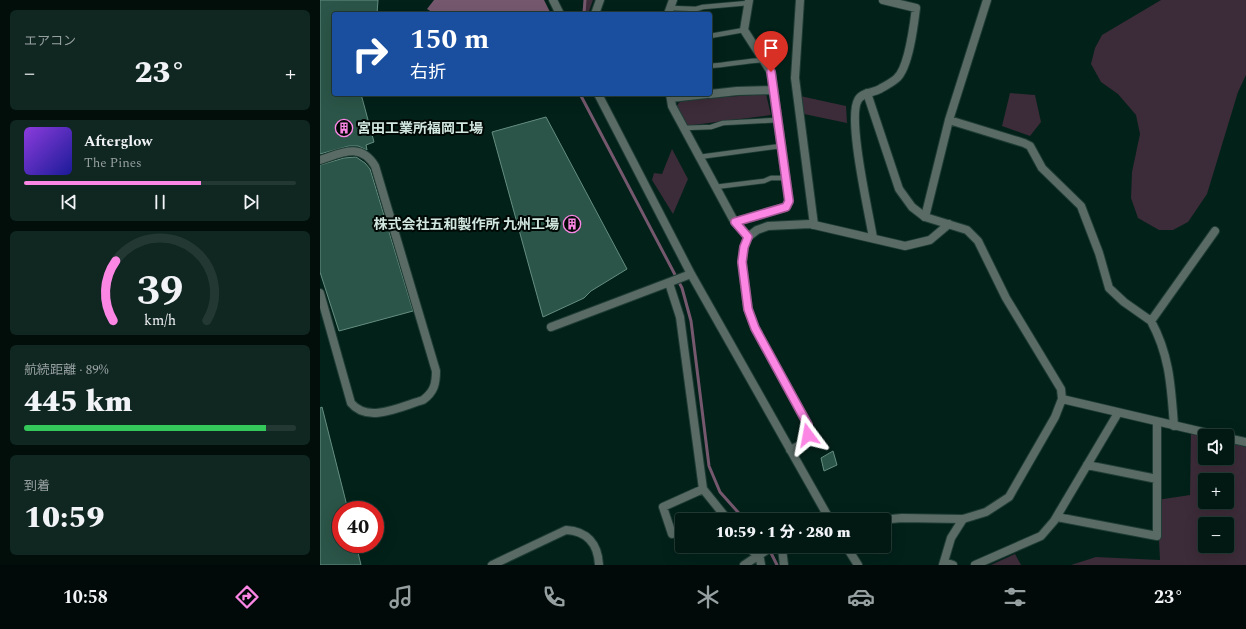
<!DOCTYPE html>
<html lang="ja">
<head>
<meta charset="utf-8">
<style>
  :root { --surface:#021913; --page:#102621; --text:#f1f3f6; --muted:#96a0a0; --line:#233833; --accent:#fb86e4 }
  body { margin:0; font-family:Spectral,"Noto Sans JP",serif; background:var(--page); color:var(--text); height:100vh; display:flex; flex-direction:column; font-size:15px; white-space:nowrap }
  * { box-sizing:border-box; margin:0 }
  p { font-size:13px; color:var(--muted) }
  .icon { flex:none; width:22px; height:22px; fill:none; stroke:currentColor; stroke-width:2; stroke-linecap:round; stroke-linejoin:round }
  .map { position:relative; flex:1; overflow:hidden }
  .details { display:flex; flex-direction:column; gap:10px; padding:10px; background:#010e0a; width:320px }
  .details>* { flex:none }
  .hud { position:absolute; left:12px; top:12px; width:380px; height:84px; border-radius:4px; box-shadow:0 4px 16px #0002,0 0 0 1px var(--line); background:#1a4fa0; color:#fff; overflow:hidden }
  .controls { position:absolute; left:878px; top:429px; display:grid; gap:8px }
  .controls a { display:grid; place-items:center; width:36px; height:36px; border-radius:4px; background:var(--surface); box-shadow:0 4px 16px #0002,0 0 0 1px var(--line); font-size:20px }
  .speed { position:absolute; left:12px; top:501px; display:flex; gap:8px; font-size:20px; font-weight:700; text-align:center }
  .speed>* { display:grid; place-content:center; width:52px; height:52px; border-radius:50%; background:var(--surface); box-shadow:0 4px 16px #0002,0 0 0 1px var(--line); line-height:1 }
  .speed .limit { border:6px solid #d22; background:#fff; color:#111 }
  .pin { position:absolute; display:grid; place-items:center; width:34px; height:34px; color:#fff; margin:-41px -17px; border-radius:50% 50% 50% 0; rotate:-45deg; box-shadow:0 0 4px #0007 }
  .pin .icon { rotate:45deg }
  .me { position:absolute; width:44px; margin:-22px; rotate:347deg; stroke-linejoin:round; filter:drop-shadow(0 0 3px #0008) }
  .turn { display:flex; align-items:center; gap:14px; height:84px; padding:0 12px; font-size:18px }
  .turn .icon { width:52px; height:52px; stroke-width:2.5 }
  .turn b { display:block; font-size:28px; line-height:34px }
  .big { font-size:30px; font-weight:800; line-height:1.1 }
  .details .widget { flex:1; display:flex; flex-direction:column; justify-content:center; gap:6px; min-width:0; padding:0 14px; border-radius:6px; background:var(--page) }
  .details .dial { align-items:center; gap:0 }
  .dial svg { height:104px; overflow:visible; fill:none; stroke:var(--line); stroke-width:7; stroke-linecap:round; text-anchor:middle }
  .dial text { fill:var(--text); stroke:none }
  .song { display:flex; align-items:center; gap:12px }
  .cover { width:48px; height:48px; border-radius:6px; background:linear-gradient(135deg,hsl(270 70% 55%),hsl(240 70% 35%)) }
  .played { height:4px; border-radius:2px; background:linear-gradient(90deg,var(--accent) 65%,var(--line) 65%) }
  .keys { display:flex; justify-content:space-around; direction:ltr }
  .heat { display:flex; justify-content:space-between; align-items:center; font-size:22px; direction:ltr }
  .charge { height:6px; border-radius:3px; background:linear-gradient(90deg,#34c759 89%,var(--line) 0) }
  .trip { position:absolute; left:355px; top:513px; width:216px; height:40px; border-radius:4px; background:var(--surface); box-shadow:0 4px 16px #0002,0 0 0 1px var(--line); font-weight:800; line-height:40px; text-align:center }
  .dock { display:flex; height:64px; justify-content:space-around; align-items:center; background:#010a08; color:var(--muted) }
  .dock .icon { width:28px; height:28px }
  .dock .selected { color:var(--accent) }
  .dock b { font-size:18px; color:var(--text) }
  main { display:flex; flex:1; min-height:0 }
  .map>svg:first-child { display:block }
</style>
</head>
<body>
<main>
<section class="details">
<div class="widget"><p>エアコン</p>
<div class="heat"><a>−</a><b class="big">23°</b><a>+</a></div>
</div>
<div class="widget">
<div class="song"><i class="cover"></i><div><b>Afterglow</b><p>The Pines</p></div></div>
<div class="played"></div>
<div class="keys"><svg class="icon" aria-label="previous" viewBox="0 0 24 24"><path d="M18 5L8 12l10 7zM5 5v14"/></svg><svg class="icon" aria-label="pause" viewBox="0 0 24 24"><path d="M8 5v14M16 5v14"/></svg><svg class="icon" aria-label="next" viewBox="0 0 24 24"><path d="M6 5l10 7-10 7zM19 5v14"/></svg></div>
</div>
<div class="widget dial"><svg viewBox="0 0 100 80">
<path d="M14 69A42 42 0 1 1 86 69"/>
<path d="M14 69A42 42 0 0 1 16 23" stroke="#fb86e4"/>
<text x="50" y="56" font-size="32" font-weight="700">39</text>
<text x="50" y="72" font-size="11">km/h</text>
</svg></div>
<div class="widget"><p>航続距離 · 89%</p><b class="big">445 km</b><div class="charge"></div></div>
<div class="widget"><p>到着</p><b class="big">10:59</b></div>
</section>
<div class="map">
<svg width="926" height="565" viewBox="0 0 926 565">
  <rect width="100%" height="100%" fill="#022119"/>
  <path fill="#3c2b38" fill-rule="evenodd" d="M 264,0 L 273,0 L 268,14 L 262,14 Z
    M 841,0 L 926,0 L 926,75 L 918,92 L 887,194 L 868,222 L 853,230 L 839,230 L 818,218 L 811,198 L 812,172 L 820,134 L 816,115 L 798,94 L 781,82 L 771,64 L 775,48 L 782,35 Z
    M 690,93 L 715,95 L 721,122 L 710,136 L 682,126 Z
    M 446,94 L 451,115 L 365,126 L 356,107 L 361,100 Z
    M 480,96 L 526,106 L 527,123 L 484,114 Z
    M 352,149 L 368,179 L 353,214 L 332,180 L 334,173 L 342,174 Z
    M 871,429 L 885,436 L 885,458 L 907,458 L 907,438 L 926,442 L 926,565 L 751,565 L 776,557 L 840,560 L 837,500 L 870,495 ZM 885,480 L 907,480 L 907,502 L 885,502 ZM 885,524 L 907,524 L 907,546 L 885,546 Z
    M 695,554 L 701,565 L 671,565 Z"/>
  <path fill="#75586e" d="M 114,0 L 224,0 L 231,14 L 115,14 L 107,9 Z"/>
  <g fill="none" stroke-linecap="round" stroke-linejoin="round">
    <path stroke="#75586e" stroke-width="3" d="M 264,14 L 265,0
      M 260,94 L 362,288 L 371,321 L 389,466 L 400,492 L 425,520
      M 449,549 L 457,565"/>
  </g>
  <path fill="#2b5548" stroke="#658e80" d="M 0,0 L 58,0 L 57,14 L 14,14 L 14,94 L 41,94 L 54,142 L 46,145 L 47,150 L 38,146 L 29,146 L 0,154 Z
    M 226,117 L 307,269 L 271,291 L 264,298 L 223,317 L 172,132 Z
    M 36,157 L 45,163 L 50,169 L 93,311 L 19,331 L 0,272 L 0,165 L 24,158 Z
    M 2,407 L 28,510 L 21,510 L 21,544 L 36,544 L 41,565 L 0,565 L 0,408 Z
    M 513,451 L 517,465 L 504,471 L 501,458 Z"/>
  <g fill="none" stroke-linecap="round" stroke-linejoin="round">
    <defs>
      <path id="service" d="M 350,8 L 376,9 L 383,7 L 428,3
        M 390,36 L 424,30
        M 390,66 C 408,65 424,61 443,60
        M 364,128 L 391,127 L 403,123 L 458,120
        M 379,157 L 461,146
        M 395,187 L 444,181 L 451,178 L 466,178"/>
      <path id="minor" d="M 480,0 L 475,78 L 494,225
        M 275,14 L 280,0
        M 348,14 L 353,0
        M 350,94 L 352,106 L 413,219 L 428,237
        M 390,94 L 417,91 L 453,90
        M 351,98 L 387,94
        M 629,120 L 704,143 L 710,146 L 722,168 L 761,206 L 779,253 L 789,288 L 804,302 L 831,321
        M 0,160 C 22,153 40,142 55,166 L 116,371 C 116,384 114,392 103,400 C 82,406 48,424 31,403 L 0,293
        M 605,217 L 629,120 L 667,0
        M 415,222 L 466,207 L 469,201 L 451,72 L 424,30 L 429,0
        M 553,238 C 549,213 527,118 538,100 C 542,92 553,93 560,89 C 565,86 573,82 577,78 C 589,67 594,24 596,8 L 563,0
        M 349,283 L 360,317 L 383,489 L 408,520
        M 854,426 C 851,387 850,356 831,321 L 895,231
        M 767,465 L 837,479
        M 737,517 L 837,536 L 837,422
        M 352,534 L 343,507 L 383,489
        M 428,546 L 440,559 L 441,565
        M 458,546 L 462,549 L 464,565
        M 624,562 L 633,565
        M 172,565 L 246,530 C 267,531 278,544 279,565
        M 424,565 L 453,546
        M 623,565 L 631,538 L 643,519
        M 655,565 L 721,536 L 734,521 L 798,413"/>
      <path id="tertiary" d="M 233,0 L 240,14
        M 547,93 L 579,189 L 592,207 L 605,217 L 647,230 L 658,241 L 686,298 L 741,389 L 742,399 L 735,417 L 689,497 L 666,512 L 643,519 L 582,518 L 560,520
        M 278,94 L 371,274 L 510,520
        M 231,327 L 371,274
        M 742,399 L 900,436
        M 907,438 L 926,442
        M 470,450 L 484,443 L 488,435 L 488,425 L 435,328 L 428,309 L 422,263 L 424,247 L 428,237 L 437,230 L 448,226 L 490,224 L 585,246 L 610,240 L 629,224
        M 526,546 L 538,565"/>
    </defs>
    <use href="#service" stroke="#1f3d35" stroke-width="6"/>
    <use href="#minor" stroke="#1f3d35" stroke-width="10"/>
    <use href="#tertiary" stroke="#1f3d35" stroke-width="10"/>
    <use href="#service" stroke="#5a6b65" stroke-width="4.5"/>
    <use href="#minor" stroke="#5a6b65" stroke-width="8"/>
    <use href="#tertiary" stroke="#5a6b65" stroke-width="8"/>
  </g>
  <g fill="none" stroke-linecap="round" stroke-linejoin="round">
    <defs>
      <path id="route" d="M 451,72 L 469,201 L 466,207 L 415,222 L 428,237 L 424,247 L 422,262 L 428,309 L 435,328 L 488,425 L 488,435"/>
    </defs>
    <use href="#route" stroke="#a35794" stroke-width="10"/>
    <use href="#route" stroke="#fb86e4" stroke-width="7"/>
  </g>
  <defs>
    <symbol id="building-ring" viewBox="-11 -11 22 22"><circle r="9.5" fill="#000905" stroke="#fb86e4" stroke-width="1.5"/><path d="M-4-6H4V6H1V3H-1V6H-4ZM-2.5-4.3h1.7v1.8h-1.7ZM.8-4.3h1.7v1.8H.8ZM-2.5-1h1.7V.8h-1.7ZM.8-1h1.7V.8H.8Z" fill="#fb86e4"/></symbol>
  </defs>
  <g fill-rule="evenodd">
    <use href="#building-ring" x="14" y="118" width="20" height="20"/>
    <use href="#building-ring" x="242" y="214" width="20" height="20"/>
  </g>
  <g text-anchor="middle" dominant-baseline="central" stroke-width="4" stroke-linejoin="round" paint-order="stroke">
    <g font-size="14" font-weight="bold" fill="#d0e6de" stroke="#000905" text-anchor="start">
      <text x="37" y="128">宮田工業所福岡工場</text>
      <text x="239" y="224" text-anchor="end">株式会社五和製作所 九州工場</text>
    </g>
  </g>
</svg>
<div class="controls">
<a><svg class="icon" aria-label="sound" viewBox="0 0 24 24"><path d="M4 9h4l5-4v14l-5-4H4zM17 9q2 3 0 6"/></svg></a>
<a>+</a>
<a>−</a>
</div>
<div class="speed"><div class="limit">40</div></div>
<div class="pin" style="left:451px;top:72px;background:#d93025"><svg class="icon" aria-label="arrive" viewBox="0 0 24 24"><path d="M6 21V4h12l-3 4 3 4H6"/></svg></div>
<svg class="me" style="left:488px;top:435px" viewBox="-20 -20 40 40"><path d="M0-17L14 15 0 8-14 15z" fill="#fb86e4" stroke="#fff" stroke-width="4"/></svg>
<div class="trip">10:59 · 1 分 · 280 m</div>
<div class="hud">
<div class="turn"><svg class="icon" aria-label="right" viewBox="0 0 24 24"><path d="M7 20v-9h11M14 6l5 5-5 5"/></svg><div><b>150 m</b>右折</div></div>
</div>
</div>
</main>
<nav class="dock">
<b>10:58</b>
<svg class="icon selected" aria-label="directions" viewBox="0 0 24 24"><path d="M12 3l9 9-9 9-9-9zM9 14v-3h6M13 9l2 2-2 2"/></svg>
<svg class="icon" aria-label="music" viewBox="0 0 24 24"><path d="M9 18V5l10-2v13"/><circle cx="6" cy="18" r="3"/><circle cx="16" cy="16" r="3"/></svg>
<svg class="icon" aria-label="phone" viewBox="0 0 24 24"><path d="M5 4h4l2 5-3 2q2 4 5 5l2-3 5 2v4C11 20 4 13 5 4z"/></svg>
<svg class="icon" aria-label="climate" viewBox="0 0 24 24"><path d="M12 3v18M4 7l16 10M4 17L20 7"/></svg>
<svg class="icon" aria-label="car" viewBox="0 0 24 24"><path d="M5 17H2v-5l4-1 3-4h7l3 4 3 1v5h-3M9 17h6M6 11h13"/><circle cx="7" cy="17" r="2"/><circle cx="17" cy="17" r="2"/></svg>
<svg class="icon" aria-label="filters" viewBox="0 0 24 24"><path d="M4 7h16M4 17h16"/><circle cx="9" cy="7" r="2"/><circle cx="15" cy="17" r="2"/></svg>
<b>23°</b>
</nav>
</body>
</html>
